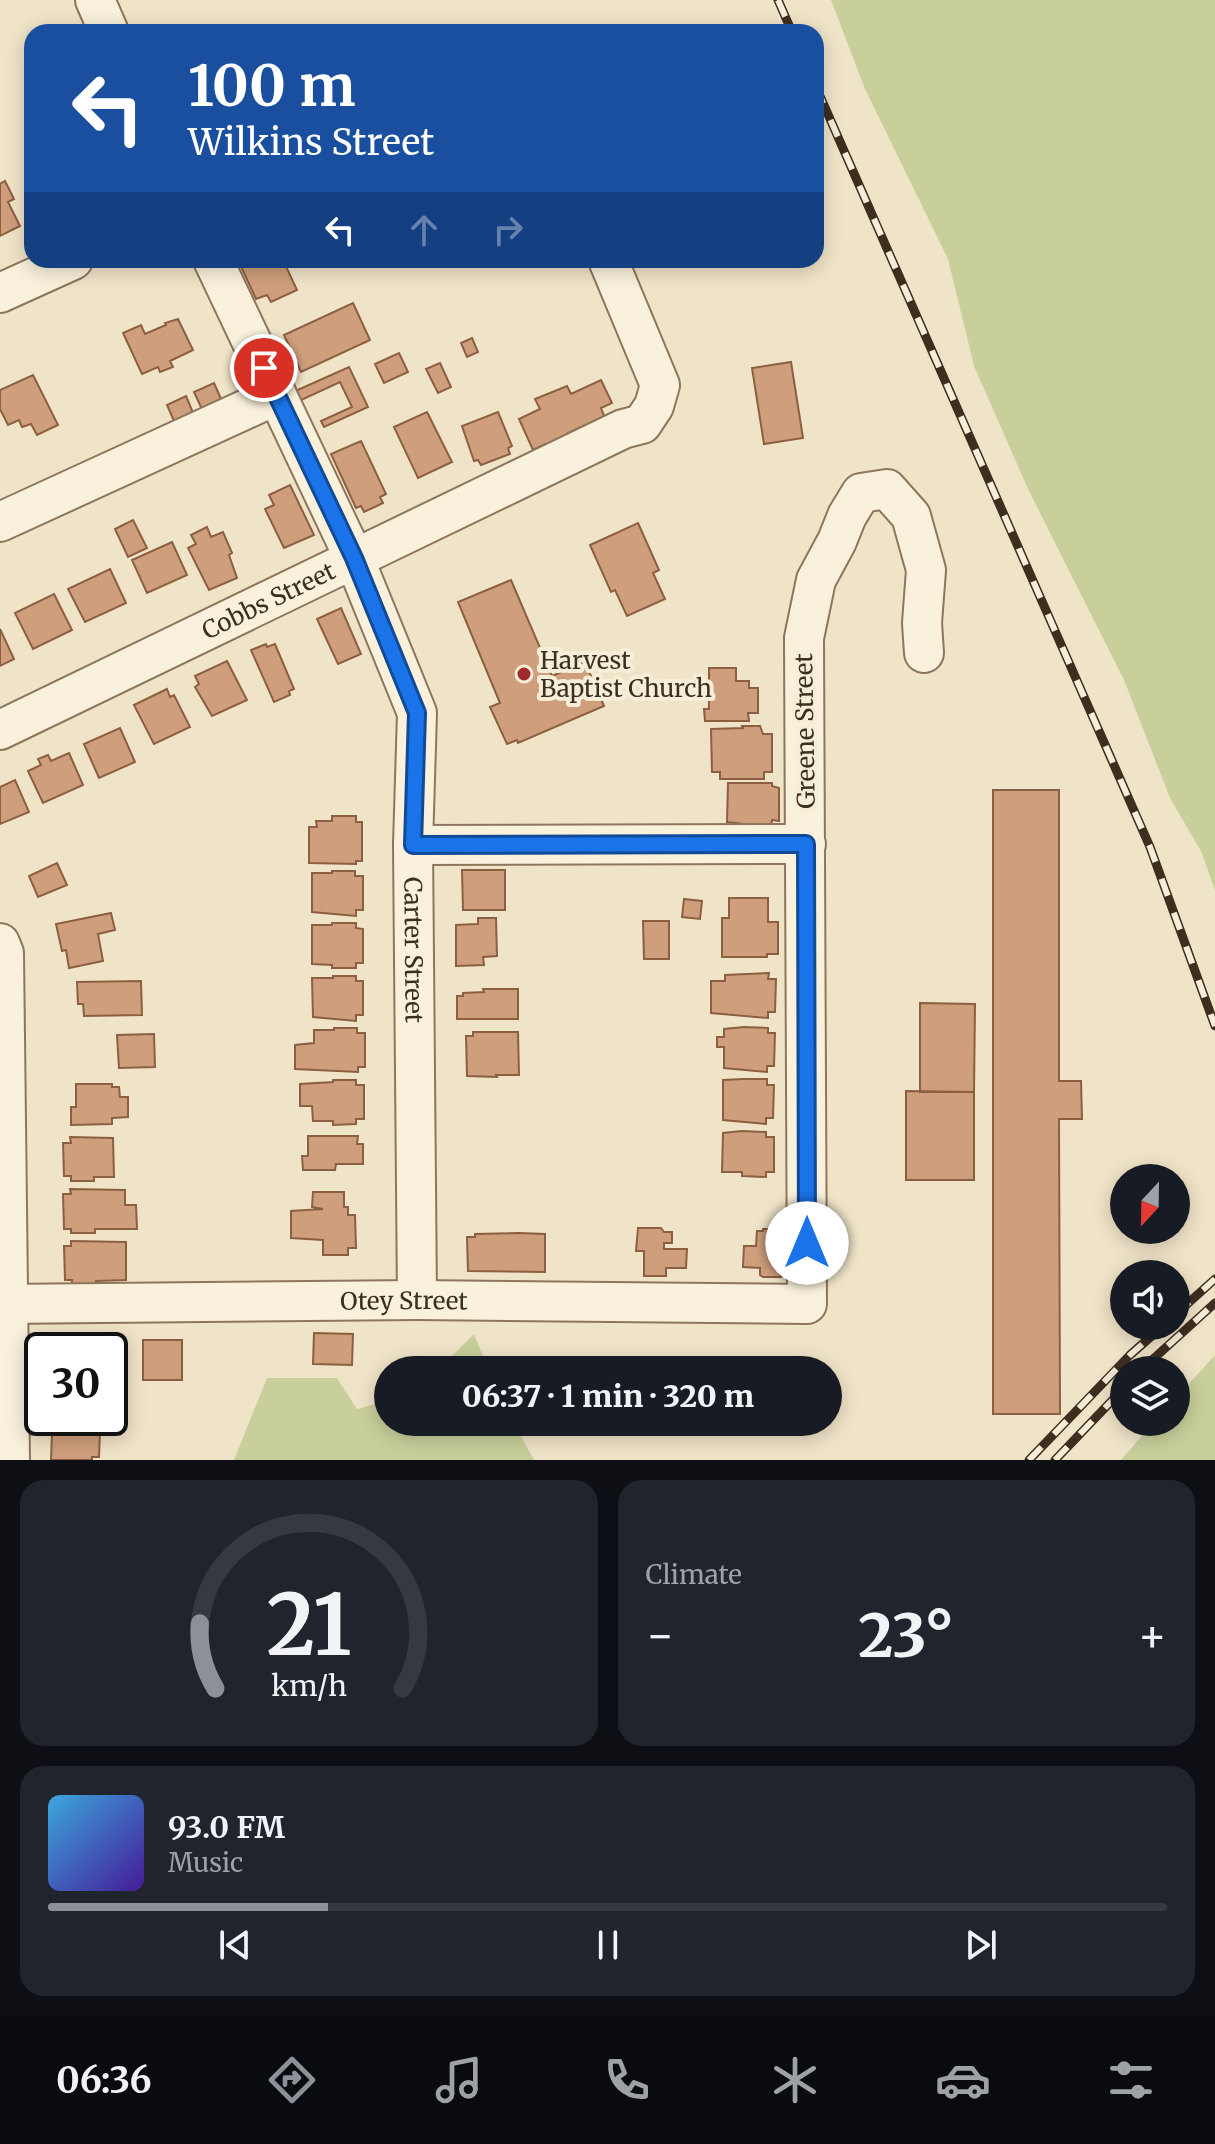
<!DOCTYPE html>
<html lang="en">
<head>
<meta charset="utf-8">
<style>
  :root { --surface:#171b24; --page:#20242c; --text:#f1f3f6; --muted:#9ea1a6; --line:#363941; --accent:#8c9099 }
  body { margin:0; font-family:Merriweather,serif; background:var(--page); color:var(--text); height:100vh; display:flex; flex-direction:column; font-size:30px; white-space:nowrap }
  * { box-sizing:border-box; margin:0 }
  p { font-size:26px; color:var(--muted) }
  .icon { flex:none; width:44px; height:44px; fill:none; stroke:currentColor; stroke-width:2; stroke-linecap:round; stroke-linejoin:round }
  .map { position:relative; height:1460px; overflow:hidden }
  .sheet { display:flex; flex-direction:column; gap:20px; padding:20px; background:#0d0f14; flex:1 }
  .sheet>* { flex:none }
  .top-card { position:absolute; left:24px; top:24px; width:800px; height:244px; border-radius:24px; box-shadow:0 4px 20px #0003; background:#1a4fa0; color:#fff; overflow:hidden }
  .needle { width:52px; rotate:202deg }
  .fabs { position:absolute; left:1110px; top:1164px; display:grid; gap:16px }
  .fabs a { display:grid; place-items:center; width:80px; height:80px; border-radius:50%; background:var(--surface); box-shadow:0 4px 20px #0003; font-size:40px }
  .speed { position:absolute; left:24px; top:1332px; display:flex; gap:16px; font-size:40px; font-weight:700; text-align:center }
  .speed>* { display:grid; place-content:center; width:104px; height:104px; border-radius:50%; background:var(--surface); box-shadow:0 4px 20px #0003; line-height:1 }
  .speed .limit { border:4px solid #111; border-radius:12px; background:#fff; color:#111 }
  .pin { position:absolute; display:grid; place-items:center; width:68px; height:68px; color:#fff; margin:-34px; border:4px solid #fff; border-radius:50%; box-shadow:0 2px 8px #0007 }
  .me { position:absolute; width:88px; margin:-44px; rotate:0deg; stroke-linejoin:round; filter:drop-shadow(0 0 6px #0008) }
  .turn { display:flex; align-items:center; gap:28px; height:168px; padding:0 32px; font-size:36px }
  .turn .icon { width:104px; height:104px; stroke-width:2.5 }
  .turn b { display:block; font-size:56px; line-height:68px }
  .lanes { display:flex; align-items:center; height:76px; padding:0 32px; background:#0003; justify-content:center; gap:40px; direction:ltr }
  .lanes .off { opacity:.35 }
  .big { font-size:60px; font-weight:800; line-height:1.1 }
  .sheet .tile { flex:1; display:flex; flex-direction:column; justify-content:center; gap:12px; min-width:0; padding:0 28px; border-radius:24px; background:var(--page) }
  .sheet .dial { align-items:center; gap:0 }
  .dial svg { height:208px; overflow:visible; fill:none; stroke:var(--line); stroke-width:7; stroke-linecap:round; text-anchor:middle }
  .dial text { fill:var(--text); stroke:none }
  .song { display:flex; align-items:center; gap:24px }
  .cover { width:96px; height:96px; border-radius:12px; background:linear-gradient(135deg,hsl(200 70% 55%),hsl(260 70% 35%)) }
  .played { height:8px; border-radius:4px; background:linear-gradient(90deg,var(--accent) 25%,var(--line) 25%) }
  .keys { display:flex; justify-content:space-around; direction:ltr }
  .heat { display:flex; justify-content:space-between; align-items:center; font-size:44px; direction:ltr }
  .sheet .tiles { flex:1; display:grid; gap:20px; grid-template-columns:1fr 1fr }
  .tile:last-child { grid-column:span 2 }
  .trip { position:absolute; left:374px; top:1356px; width:468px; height:80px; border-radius:40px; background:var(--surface); box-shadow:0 4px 20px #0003; font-weight:800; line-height:80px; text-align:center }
  .dock { display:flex; height:128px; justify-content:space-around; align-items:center; background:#090b0e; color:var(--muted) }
  .dock .icon { width:56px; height:56px }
  .dock .current { color:var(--accent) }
  .dock b { font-size:36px; color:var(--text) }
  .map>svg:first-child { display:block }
</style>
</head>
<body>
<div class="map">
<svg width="1215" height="1460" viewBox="0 0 1215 1460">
  <rect width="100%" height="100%" fill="#f0e4c8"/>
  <path fill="#c9cf9b" d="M 831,0 L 1215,0 L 1215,891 L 1202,853 L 1170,798 L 1124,680 L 1028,489 L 974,366 L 948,259 L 865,89 Z
    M 474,1334 L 489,1370 L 438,1370 Z
    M 1215,1355 L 1215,1460 L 1121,1460 L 1154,1422 L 1176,1422 L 1176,1398 Z
    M 267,1378 L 337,1378 L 357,1409 L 388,1401 L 388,1422 L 513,1422 L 534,1460 L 234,1460 Z"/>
  <path fill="#cf9f7d" stroke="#8d5f41" stroke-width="2" d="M 5,181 L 14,199 L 8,202 L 20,226 L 0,236 L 0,184 Z
    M 238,260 L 283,260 L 297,290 L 271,302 L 267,295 L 256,299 Z
    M 353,303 L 370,340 L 301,372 L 284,335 Z
    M 178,319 L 193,350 L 170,361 L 173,367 L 160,372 L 158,367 L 142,374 L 123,333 L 141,325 L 145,334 L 166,325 L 165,323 Z
    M 472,338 L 478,352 L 467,357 L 461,343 Z
    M 399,353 L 408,372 L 384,383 L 375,364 Z
    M 791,362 L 803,438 L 764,444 L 752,368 Z
    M 440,363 L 451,387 L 438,393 L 426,369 Z
    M 349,367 L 368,407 L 324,427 L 321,421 L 352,407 L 340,382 L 297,402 L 293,392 Z
    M 33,375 L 58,425 L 37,435 L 31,424 L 22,427 L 19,420 L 8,425 L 0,409 L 0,390 Z
    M 601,380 L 612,403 L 601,408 L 606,421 L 587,430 L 585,425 L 568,433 L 570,439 L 548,450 L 545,444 L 533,450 L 519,419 L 540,409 L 535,399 L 567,386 L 571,394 Z
    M 214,383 L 225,408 L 205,416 L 194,392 Z
    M 186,396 L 196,420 L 177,428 L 167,405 Z
    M 427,412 L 452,462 L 418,478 L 394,427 Z
    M 498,412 L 512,446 L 508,448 L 510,454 L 481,465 L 478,460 L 474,461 L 462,426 Z
    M 361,441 L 386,494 L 380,497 L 383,503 L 364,512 L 361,506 L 356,508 L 331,454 Z
    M 290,485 L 314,535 L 284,548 L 265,509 L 274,505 L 269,495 Z
    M 133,520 L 147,548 L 128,557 L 115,529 Z
    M 638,523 L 659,570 L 653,573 L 665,599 L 627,616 L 615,590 L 611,592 L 590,545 Z
    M 207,527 L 211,537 L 223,532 L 232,553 L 229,555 L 237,578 L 209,590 L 188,548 L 196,544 L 191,535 Z
    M 172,542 L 187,575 L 147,593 L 132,560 Z
    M 110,569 L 126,603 L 85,622 L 68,589 Z
    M 511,580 L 552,676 L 585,662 L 604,706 L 518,743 L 517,740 L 507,744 L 490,707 L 500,703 L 458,602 Z
    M 54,594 L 72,630 L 33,649 L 15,613 Z
    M 341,608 L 361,654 L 338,664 L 317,619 Z
    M 0,629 L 14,659 L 0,666 Z
    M 266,644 L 267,647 L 275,644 L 294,689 L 289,691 L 290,695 L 274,702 L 251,650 Z
    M 227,661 L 247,700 L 212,716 L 195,687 L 199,684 L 195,676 Z
    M 709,668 L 736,668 L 736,681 L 749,681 L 749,688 L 758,688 L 758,713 L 748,713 L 749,721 L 705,721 L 704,709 L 709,709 Z
    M 167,689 L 170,697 L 174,695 L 190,727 L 154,744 L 134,705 Z
    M 742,726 L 760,726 L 763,734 L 772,734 L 772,772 L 764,772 L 764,779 L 720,779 L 720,772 L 712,772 L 711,729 L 743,728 Z
    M 120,728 L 135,762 L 99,778 L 84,744 Z
    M 69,753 L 83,785 L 43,803 L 28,771 L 41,765 L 38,759 L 48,755 L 51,761 Z
    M 15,780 L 29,812 L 0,824 L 0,787 Z
    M 728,783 L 772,783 L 772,786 L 779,788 L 779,821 L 772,820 L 771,827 L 727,822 Z
    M 993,790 L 1059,790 L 1059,1081 L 1081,1081 L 1082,1119 L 1059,1119 L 1060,1414 L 993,1414 Z
    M 332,816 L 356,816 L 356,822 L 362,822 L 362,861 L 356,861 L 356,864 L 309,863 L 309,827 L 317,827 L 316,821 L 332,821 Z
    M 57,863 L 67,885 L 38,897 L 29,876 Z
    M 462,870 L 505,870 L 505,910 L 463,910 Z
    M 332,871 L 355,871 L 355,876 L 363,876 L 363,910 L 356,910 L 356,916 L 312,912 L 312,873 L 332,873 Z
    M 729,898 L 768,898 L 768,922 L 778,922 L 778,954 L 767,954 L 767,957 L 722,957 L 722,918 L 729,918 Z
    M 684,899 L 702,901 L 700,919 L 682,917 Z
    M 111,913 L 115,930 L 98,934 L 103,961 L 69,968 L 66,950 L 62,951 L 56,924 Z
    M 478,918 L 496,918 L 497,956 L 483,957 L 484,965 L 456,966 L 456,925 L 478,924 Z
    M 643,921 L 669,921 L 669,959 L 644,959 Z
    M 332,923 L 356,923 L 356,928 L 363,929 L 363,963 L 356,963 L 356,968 L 332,968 L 332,965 L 312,964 L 312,925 L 332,925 Z
    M 769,973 L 768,979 L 776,979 L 775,1012 L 768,1012 L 768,1018 L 711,1013 L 711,981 L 725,981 L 725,975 Z
    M 333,976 L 356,976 L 356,981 L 363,981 L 363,1015 L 356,1015 L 356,1021 L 313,1017 L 312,978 L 333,978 Z
    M 141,981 L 142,1015 L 84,1016 L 83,1004 L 78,1004 L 77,982 Z
    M 483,989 L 518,989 L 518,1019 L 457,1019 L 457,996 L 463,996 L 463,993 L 484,992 Z
    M 920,1003 L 975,1004 L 974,1092 L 920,1092 Z
    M 744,1027 L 768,1028 L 768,1033 L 775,1033 L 774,1066 L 767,1066 L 767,1072 L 724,1068 L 724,1047 L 717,1047 L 717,1037 L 724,1037 L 724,1029 Z
    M 334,1028 L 357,1028 L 357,1033 L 365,1033 L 365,1067 L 358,1067 L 358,1072 L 295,1069 L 295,1045 L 314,1043 L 314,1030 L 334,1030 Z
    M 473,1032 L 518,1032 L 519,1075 L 496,1075 L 497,1077 L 467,1076 L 466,1036 L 473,1036 Z
    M 154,1034 L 155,1067 L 119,1068 L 117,1035 Z
    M 743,1079 L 767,1079 L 767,1085 L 774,1085 L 773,1118 L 766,1118 L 766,1124 L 723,1120 L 723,1080 Z
    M 333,1080 L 356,1080 L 356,1085 L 364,1085 L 364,1119 L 356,1119 L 356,1124 L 333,1125 L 333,1121 L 313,1121 L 312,1106 L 300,1106 L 300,1084 L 333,1082 Z
    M 76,1084 L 112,1084 L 112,1087 L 119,1087 L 120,1097 L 128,1097 L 128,1117 L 112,1118 L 112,1124 L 71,1125 L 71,1107 L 76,1107 Z
    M 906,1091 L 974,1092 L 974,1180 L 906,1180 Z
    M 742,1131 L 766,1132 L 766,1137 L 774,1137 L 774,1172 L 766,1172 L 766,1177 L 742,1176 L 742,1172 L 722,1172 L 723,1133 Z
    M 308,1136 L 358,1136 L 357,1144 L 363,1144 L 363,1164 L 336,1164 L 335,1170 L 303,1170 L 302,1156 L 308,1156 Z
    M 70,1137 L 113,1138 L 114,1177 L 94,1177 L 94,1181 L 71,1181 L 71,1176 L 64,1176 L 63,1143 L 71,1143 Z
    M 70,1189 L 125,1190 L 125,1205 L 136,1205 L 137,1229 L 95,1229 L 95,1233 L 71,1233 L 71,1229 L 64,1229 L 63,1194 L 71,1194 Z
    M 313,1192 L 344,1192 L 344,1207 L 348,1207 L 348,1215 L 355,1215 L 356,1248 L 348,1248 L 348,1255 L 323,1255 L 323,1240 L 291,1238 L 291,1211 L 323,1209 L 312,1207 Z
    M 638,1228 L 661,1228 L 664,1232 L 672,1232 L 672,1243 L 664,1243 L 664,1249 L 687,1249 L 686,1268 L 666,1268 L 666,1276 L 644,1276 L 644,1251 L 636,1251 Z
    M 763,1229 L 784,1229 L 783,1266 L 786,1266 L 786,1274 L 781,1274 L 781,1277 L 763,1277 L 760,1275 L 760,1268 L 743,1267 L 744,1246 L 756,1246 L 757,1231 L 763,1231 Z
    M 519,1233 L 545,1234 L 545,1272 L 468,1271 L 467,1237 L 475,1237 L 475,1234 Z
    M 71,1241 L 126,1242 L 126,1280 L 96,1281 L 96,1285 L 72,1285 L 72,1280 L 65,1280 L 64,1246 L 71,1246 Z
    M 314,1333 L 353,1334 L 352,1365 L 313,1364 Z
    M 42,1334 L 77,1334 L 77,1350 L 42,1350 L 41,1407 L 38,1339 L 42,1339 Z
    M 143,1340 L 182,1340 L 182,1380 L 143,1380 Z
    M 58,1429 L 100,1431 L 99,1457 L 92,1457 L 92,1460 L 51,1460 L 52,1433 L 58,1433 Z"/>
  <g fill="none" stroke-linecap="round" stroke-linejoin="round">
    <defs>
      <g id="minor">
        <path d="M 95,0 L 109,32"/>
        <path id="s1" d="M 213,260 L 354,558 L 417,713 L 413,845 L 417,1300"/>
        <path d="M 0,293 L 73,260"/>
        <path d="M 0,522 L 277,395"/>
        <path id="s2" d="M 0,730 L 623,429 L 642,424 L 654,406 L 660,385 L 608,260"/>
        <path d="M 413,845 L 806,844"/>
        <path d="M 0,943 L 4,953 L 10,1460"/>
        <path id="s3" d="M 0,1304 L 417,1300 L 807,1304 L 804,638 L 816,580 L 837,541 L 847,516 L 861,493 L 887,489 L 911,516 L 926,570 L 922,623 L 924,653"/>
      </g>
    </defs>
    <use href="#minor" stroke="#8d765c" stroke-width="42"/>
    <use href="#minor" stroke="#faf1dc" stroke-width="38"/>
    <defs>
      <path id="rail" d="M 778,0 L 792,32
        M 816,87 L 1150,847 L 1215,1026
        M 1176,1314 L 1215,1279
        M 1141,1370 L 1215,1303
        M 1029,1460 L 1130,1355 L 1163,1326
        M 1055,1460 L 1124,1388"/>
    </defs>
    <use href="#rail" stroke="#3d2e20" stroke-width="9"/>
    <use href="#rail" stroke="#f7eed8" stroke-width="6" stroke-dasharray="18" stroke-linecap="butt"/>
  </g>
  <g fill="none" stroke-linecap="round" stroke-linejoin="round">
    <defs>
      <path id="route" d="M 264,368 L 354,558 L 417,713 L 413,845 L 806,844 L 807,1243"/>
    </defs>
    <use href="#route" stroke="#114b97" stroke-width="20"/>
    <use href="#route" stroke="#1a73e8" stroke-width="14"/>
  </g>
  <circle fill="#9e2a2b" stroke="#f7eed8" stroke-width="3" cx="524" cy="674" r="8"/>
  <g text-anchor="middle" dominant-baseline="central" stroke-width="8" stroke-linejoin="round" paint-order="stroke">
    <g font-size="24" fill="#3d2e20" stroke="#f7eed8">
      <text stroke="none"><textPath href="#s2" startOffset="298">Cobbs Street</textPath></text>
      <text transform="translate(805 731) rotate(-91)">Greene Street</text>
      <text stroke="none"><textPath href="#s1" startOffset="734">Carter Street</textPath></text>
      <text stroke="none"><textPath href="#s3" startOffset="404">Otey Street</textPath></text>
    </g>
    <g font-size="24" fill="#3d2e20" stroke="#f7eed8" text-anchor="start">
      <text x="540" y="660">Harvest<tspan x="540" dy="28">Baptist Church</tspan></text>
    </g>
  </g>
</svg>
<div class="fabs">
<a><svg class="needle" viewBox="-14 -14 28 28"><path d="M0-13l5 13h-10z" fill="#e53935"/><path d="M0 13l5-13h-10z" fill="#9ea1a6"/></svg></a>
<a><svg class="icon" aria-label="sound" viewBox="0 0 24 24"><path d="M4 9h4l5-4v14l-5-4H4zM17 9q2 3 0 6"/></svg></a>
<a><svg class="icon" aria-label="layers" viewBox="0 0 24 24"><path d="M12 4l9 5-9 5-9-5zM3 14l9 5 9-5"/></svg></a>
</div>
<div class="speed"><div class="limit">30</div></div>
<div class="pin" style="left:264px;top:368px;background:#d93025"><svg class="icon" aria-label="arrive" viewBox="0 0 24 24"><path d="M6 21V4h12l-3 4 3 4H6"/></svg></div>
<svg class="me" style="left:807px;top:1243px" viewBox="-20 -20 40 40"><circle r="19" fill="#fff"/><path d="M0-13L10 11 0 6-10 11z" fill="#1a73e8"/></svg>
<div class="trip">06:37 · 1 min · 320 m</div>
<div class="top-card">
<div class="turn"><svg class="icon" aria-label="left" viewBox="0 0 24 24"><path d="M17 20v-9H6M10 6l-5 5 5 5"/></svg><div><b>100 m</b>Wilkins Street</div></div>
<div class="lanes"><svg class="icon" aria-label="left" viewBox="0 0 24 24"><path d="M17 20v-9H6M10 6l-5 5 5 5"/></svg><svg class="icon off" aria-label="ahead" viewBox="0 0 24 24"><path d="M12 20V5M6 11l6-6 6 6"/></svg><svg class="icon off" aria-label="right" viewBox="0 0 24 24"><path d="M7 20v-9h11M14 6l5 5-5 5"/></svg></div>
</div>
</div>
<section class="sheet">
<div class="tiles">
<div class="tile dial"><svg viewBox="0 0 100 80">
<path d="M14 69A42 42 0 1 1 86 69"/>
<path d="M14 69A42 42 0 0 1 8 44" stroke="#8c9099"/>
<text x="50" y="56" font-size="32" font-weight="700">21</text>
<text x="50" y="72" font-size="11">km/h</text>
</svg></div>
<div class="tile"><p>Climate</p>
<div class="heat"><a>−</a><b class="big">23°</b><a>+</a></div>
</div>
<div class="tile">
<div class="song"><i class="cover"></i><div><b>93.0 FM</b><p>Music</p></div></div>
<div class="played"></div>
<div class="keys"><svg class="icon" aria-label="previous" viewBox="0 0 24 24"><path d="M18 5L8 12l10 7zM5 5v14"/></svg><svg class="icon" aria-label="pause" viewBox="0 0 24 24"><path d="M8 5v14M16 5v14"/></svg><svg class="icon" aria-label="next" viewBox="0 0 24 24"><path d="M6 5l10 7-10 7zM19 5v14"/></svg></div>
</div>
</div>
</section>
<nav class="dock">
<b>06:36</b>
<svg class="icon current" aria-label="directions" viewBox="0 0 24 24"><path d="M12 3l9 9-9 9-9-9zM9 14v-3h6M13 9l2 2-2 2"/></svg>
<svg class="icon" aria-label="music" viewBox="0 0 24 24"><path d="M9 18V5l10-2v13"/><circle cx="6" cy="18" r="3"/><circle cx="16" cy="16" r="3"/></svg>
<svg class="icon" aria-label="phone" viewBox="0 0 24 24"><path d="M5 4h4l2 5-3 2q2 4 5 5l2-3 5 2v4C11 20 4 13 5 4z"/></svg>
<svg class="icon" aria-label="climate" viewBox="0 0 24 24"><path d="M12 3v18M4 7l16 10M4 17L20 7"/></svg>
<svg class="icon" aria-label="car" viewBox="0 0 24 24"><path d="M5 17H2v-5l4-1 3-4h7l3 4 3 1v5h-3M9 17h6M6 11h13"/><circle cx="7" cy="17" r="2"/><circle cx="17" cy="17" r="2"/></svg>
<svg class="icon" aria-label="filters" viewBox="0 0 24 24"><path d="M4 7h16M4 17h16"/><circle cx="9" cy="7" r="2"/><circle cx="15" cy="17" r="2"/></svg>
</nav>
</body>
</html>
